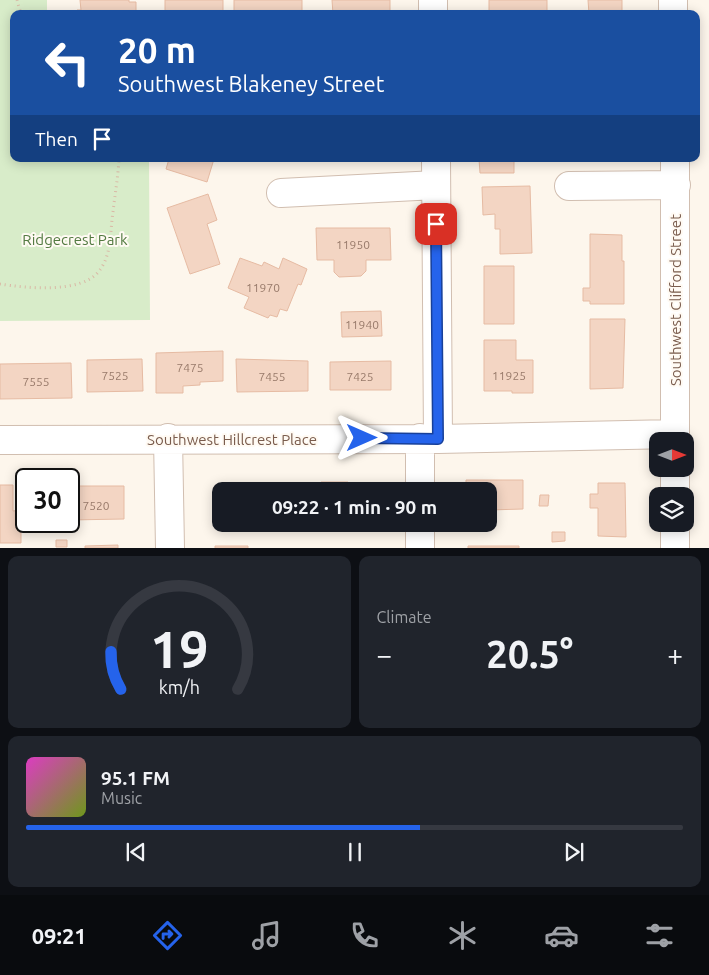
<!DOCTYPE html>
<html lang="en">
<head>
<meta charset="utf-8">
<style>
  :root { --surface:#171b24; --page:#20242c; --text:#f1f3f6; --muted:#9ea1a6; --line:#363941; --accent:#2563eb }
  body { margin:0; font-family:Ubuntu,sans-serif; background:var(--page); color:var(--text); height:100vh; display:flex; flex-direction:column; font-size:19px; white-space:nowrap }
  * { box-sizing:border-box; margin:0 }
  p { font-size:16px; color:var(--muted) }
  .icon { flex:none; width:28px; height:28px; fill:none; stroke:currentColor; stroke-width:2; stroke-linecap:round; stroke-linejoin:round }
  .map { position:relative; height:548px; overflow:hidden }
  .details { display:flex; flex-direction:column; gap:8px; padding:8px; background:#0d0f14; flex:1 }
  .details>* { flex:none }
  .banner { position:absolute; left:10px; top:10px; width:690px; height:152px; border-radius:10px; box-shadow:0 2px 12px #0003; background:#1a4fa0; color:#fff; overflow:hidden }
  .needle { width:32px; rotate:90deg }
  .tools { position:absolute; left:649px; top:432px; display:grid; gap:10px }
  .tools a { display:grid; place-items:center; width:45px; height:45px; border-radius:10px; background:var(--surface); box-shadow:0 2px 12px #0003; font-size:25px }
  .speed { position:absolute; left:15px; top:468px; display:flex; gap:10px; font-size:25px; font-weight:700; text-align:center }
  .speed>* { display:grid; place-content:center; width:65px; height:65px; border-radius:50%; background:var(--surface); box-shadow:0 2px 12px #0003; line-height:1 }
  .speed .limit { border:2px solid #111; border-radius:8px; background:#fff; color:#111 }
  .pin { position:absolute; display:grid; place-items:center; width:42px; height:42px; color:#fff; margin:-21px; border-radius:10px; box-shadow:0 2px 8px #0006 }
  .me { position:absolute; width:55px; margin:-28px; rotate:90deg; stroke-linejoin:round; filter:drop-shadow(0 0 4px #0008) }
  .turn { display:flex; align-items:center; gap:18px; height:105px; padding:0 25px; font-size:22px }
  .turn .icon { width:65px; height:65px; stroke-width:2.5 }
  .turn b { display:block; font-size:35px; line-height:42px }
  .then { display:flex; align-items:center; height:48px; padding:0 25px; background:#0003; gap:10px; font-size:19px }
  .big { font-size:38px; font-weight:700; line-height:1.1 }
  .details .card { flex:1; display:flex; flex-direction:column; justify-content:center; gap:8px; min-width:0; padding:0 18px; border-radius:10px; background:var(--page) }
  .details .dial { align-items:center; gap:0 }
  .dial svg { height:130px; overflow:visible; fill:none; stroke:var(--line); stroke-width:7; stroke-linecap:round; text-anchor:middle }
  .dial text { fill:var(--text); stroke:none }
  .song { display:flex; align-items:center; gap:15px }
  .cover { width:60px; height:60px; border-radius:8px; background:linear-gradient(135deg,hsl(310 70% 55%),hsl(80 70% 35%)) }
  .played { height:5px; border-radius:2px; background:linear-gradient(90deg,var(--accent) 60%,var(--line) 60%) }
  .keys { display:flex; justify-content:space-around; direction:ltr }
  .heat { display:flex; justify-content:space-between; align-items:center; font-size:28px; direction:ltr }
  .details .tiles { flex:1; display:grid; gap:8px; grid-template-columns:1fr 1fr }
  .card:last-child { grid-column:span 2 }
  .trip { position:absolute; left:212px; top:482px; width:285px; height:50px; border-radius:10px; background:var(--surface); box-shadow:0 2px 12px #0003; font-weight:700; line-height:50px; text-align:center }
  .tabs { display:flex; height:80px; justify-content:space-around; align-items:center; background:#090b0e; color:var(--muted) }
  .tabs .icon { width:35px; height:35px }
  .tabs .selected { color:var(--accent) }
  .tabs b { font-size:22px; color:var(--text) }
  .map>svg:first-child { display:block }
</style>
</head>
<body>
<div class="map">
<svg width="709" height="548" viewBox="0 0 709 548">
  <rect width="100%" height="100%" fill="#fdf6ec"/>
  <path fill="#d8ecc9" d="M 0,0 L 47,0 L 47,14 L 14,14 L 14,159 L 149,159 L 150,320 L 0,321 Z"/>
  <path fill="#f3d5c3" stroke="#e6bba3" d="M 80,0 L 129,0 L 129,2 L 136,2 L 136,14 L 77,14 L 77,10 L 81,10 Z
    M 165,0 L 223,0 L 223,14 L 165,14 Z
    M 234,0 L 302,0 L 302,14 L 234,14 Z
    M 332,0 L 390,0 L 390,14 L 333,14 Z
    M 489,0 L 547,0 L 547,12 L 489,13 Z
    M 588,0 L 622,0 L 622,14 L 589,14 Z
    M 169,159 L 214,159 L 207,182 L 166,169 Z
    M 479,159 L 514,159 L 514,173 L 480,173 Z
    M 530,186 L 532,253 L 500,254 L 500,229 L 495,229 L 495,214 L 483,215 L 482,187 Z
    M 208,194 L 217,220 L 207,224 L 220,264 L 190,274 L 167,208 Z
    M 316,228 L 390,228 L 391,260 L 366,260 L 366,271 L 361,276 L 339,277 L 334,272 L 334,260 L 317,260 Z
    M 590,234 L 622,235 L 622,261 L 624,261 L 624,304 L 590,304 L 590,301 L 583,301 L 583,288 L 590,288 Z
    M 240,258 L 262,266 L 264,262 L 279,269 L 283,258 L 307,269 L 301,285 L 298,284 L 287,311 L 280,309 L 277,317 L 270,315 L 268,318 L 244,308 L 249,297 L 228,288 Z
    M 484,266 L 514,266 L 514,324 L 484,324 Z
    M 381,311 L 382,336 L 342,337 L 341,312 Z
    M 590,319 L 625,319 L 623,388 L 590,389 Z
    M 484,340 L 516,340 L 516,360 L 533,360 L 533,393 L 512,393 L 512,391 L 484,391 Z
    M 223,351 L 223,381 L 200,382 L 200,385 L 183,386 L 183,393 L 156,393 L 156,353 Z
    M 142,359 L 143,391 L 87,392 L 87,360 Z
    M 236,359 L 308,361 L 308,391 L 237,392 Z
    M 391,361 L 391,390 L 330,390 L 330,362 Z
    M 71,363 L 72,398 L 0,399 L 0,364 Z
    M 466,480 L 523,480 L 523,509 L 489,510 L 489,491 L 466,491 Z
    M 321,482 L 348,482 L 348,486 L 372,486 L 372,491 L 299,491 L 298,486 L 321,486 Z
    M 236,483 L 263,483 L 263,487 L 287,486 L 287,491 L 221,491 L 221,518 L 214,518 L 214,487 L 236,487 Z
    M 598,483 L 625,483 L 626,537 L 598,536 L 598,508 L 590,508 L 590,494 L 598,494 Z
    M 0,485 L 13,485 L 13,511 L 21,510 L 21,543 L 0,543 Z
    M 72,486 L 124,486 L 124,519 L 69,520 L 69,490 L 72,490 Z
    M 540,495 L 549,495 L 548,506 L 539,506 Z
    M 235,524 L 253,524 L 253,528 L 235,528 Z
    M 552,532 L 565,532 L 565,541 L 552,542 Z
    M 56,540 L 67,540 L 67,547 L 56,547 Z
    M 118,545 L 118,548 L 85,548 L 85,546 Z
    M 215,546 L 248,546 L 248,548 L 215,548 Z
    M 468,546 L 519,546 L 519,548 L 468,548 Z"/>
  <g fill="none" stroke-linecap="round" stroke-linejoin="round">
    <defs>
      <path id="minor" d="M 433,0 L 433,14
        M 673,0 L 673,14
        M 436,159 L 438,439
        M 569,186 L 676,185
        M 281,193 L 436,185
        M 168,438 L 170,548
        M 420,438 L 420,491
        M 0,440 L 438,439 L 675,434
        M 675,441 L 675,159
        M 675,469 L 675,496
        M 420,524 L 420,548
        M 675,524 L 675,548"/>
    </defs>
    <use href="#minor" stroke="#d1beb0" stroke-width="30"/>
    <path stroke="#d9b8a5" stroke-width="3" stroke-dasharray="1 4" stroke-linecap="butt" d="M 17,0 L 21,14
      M 0,284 C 25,288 82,294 99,271 C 112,255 110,231 113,212 C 115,194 118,177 119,159"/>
    <use href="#minor" stroke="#fff" stroke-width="28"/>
  </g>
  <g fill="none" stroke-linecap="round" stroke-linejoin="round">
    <defs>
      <path id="route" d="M 362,438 L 438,439 L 436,224"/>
    </defs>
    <use href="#route" stroke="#184099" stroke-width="12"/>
    <use href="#route" stroke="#2563eb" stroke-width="9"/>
  </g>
  <g text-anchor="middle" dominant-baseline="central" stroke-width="4" stroke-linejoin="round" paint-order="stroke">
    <g font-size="12" fill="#987a6a">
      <text x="353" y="244">11950</text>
      <text x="263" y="287">11970</text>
      <text x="362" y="324">11940</text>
      <text x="190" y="367">7475</text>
      <text x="115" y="375">7525</text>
      <text x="509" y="375">11925</text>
      <text x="272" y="376">7455</text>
      <text x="360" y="376">7425</text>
      <text x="36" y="381">7555</text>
      <text x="96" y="505">7520</text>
    </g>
    <g font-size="15" fill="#537a41" stroke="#fffaf3">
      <text x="75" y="239">Ridgecrest Park</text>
    </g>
    <g font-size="15" fill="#7a5c4d" stroke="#fffaf3">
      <text transform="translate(675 300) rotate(-90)">Southwest Clifford Street</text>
      <text x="232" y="439">Southwest Hillcrest Place</text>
    </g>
  </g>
</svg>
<div class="tools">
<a><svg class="needle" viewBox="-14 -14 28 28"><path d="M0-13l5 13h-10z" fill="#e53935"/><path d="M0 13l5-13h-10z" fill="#9ea1a6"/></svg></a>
<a><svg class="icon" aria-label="layers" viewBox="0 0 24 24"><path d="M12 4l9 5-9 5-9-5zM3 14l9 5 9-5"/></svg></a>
</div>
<div class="speed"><div class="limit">30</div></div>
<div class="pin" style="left:436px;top:224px;background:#d93025"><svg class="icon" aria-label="arrive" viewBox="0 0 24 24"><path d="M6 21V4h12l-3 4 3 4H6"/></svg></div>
<svg class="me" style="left:362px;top:438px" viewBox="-20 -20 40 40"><path d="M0-17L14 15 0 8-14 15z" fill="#2563eb" stroke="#fff" stroke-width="4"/></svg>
<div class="trip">09:22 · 1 min · 90 m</div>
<div class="banner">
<div class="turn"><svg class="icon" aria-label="left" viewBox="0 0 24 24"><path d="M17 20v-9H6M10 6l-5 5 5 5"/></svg><div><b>20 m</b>Southwest Blakeney Street</div></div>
<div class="then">Then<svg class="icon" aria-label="arrive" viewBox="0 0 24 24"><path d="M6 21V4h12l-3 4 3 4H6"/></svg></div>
</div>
</div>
<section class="details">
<div class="tiles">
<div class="card dial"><svg viewBox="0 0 100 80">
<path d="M14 69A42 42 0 1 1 86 69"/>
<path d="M14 69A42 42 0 0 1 8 46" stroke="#2563eb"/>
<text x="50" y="56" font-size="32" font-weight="700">19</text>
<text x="50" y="72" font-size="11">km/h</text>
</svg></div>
<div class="card"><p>Climate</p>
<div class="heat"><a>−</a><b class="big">20.5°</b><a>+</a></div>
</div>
<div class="card">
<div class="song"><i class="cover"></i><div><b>95.1 FM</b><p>Music</p></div></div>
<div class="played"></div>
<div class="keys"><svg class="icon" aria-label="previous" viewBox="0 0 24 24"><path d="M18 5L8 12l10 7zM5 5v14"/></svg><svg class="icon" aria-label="pause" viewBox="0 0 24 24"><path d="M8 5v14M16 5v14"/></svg><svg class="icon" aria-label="next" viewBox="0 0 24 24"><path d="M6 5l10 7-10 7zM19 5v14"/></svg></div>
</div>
</div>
</section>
<nav class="tabs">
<b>09:21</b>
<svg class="icon selected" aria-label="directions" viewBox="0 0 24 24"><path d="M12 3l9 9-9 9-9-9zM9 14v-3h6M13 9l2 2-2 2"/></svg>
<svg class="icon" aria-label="music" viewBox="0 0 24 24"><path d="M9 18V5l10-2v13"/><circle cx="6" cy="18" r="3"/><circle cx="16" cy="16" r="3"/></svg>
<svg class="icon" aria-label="phone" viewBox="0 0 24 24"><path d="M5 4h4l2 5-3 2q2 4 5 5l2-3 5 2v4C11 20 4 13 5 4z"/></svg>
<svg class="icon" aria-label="climate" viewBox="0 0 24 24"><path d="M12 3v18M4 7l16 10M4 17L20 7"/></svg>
<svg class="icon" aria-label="car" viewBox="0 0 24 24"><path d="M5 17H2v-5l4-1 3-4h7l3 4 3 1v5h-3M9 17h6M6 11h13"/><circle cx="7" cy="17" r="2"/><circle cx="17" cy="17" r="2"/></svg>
<svg class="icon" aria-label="filters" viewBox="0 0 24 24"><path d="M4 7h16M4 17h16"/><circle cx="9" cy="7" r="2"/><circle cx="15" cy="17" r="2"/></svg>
</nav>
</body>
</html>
